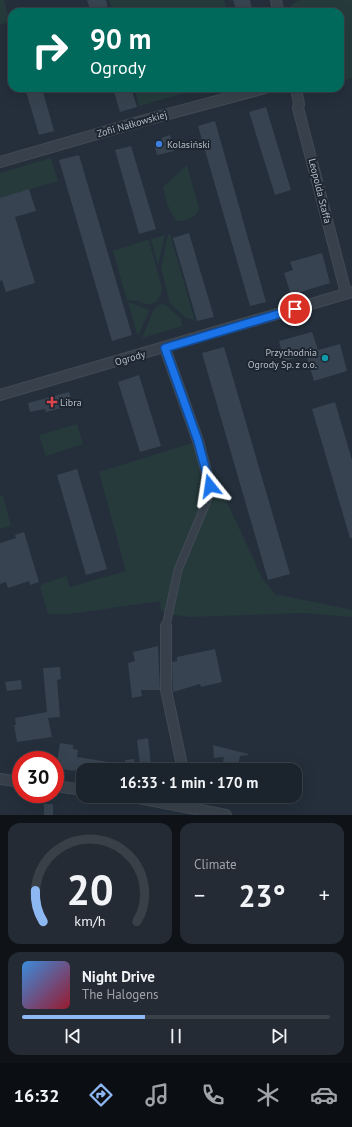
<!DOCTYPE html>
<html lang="en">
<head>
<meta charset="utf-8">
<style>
  :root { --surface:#1b232c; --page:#242b34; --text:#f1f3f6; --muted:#a0a4a9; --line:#394048; --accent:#8eb8f1 }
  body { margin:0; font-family:"PT Sans",sans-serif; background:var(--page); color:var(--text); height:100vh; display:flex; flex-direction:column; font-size:15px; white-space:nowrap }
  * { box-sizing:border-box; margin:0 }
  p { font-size:13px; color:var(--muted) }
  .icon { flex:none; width:22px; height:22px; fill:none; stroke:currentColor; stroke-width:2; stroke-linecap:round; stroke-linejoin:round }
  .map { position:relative; height:815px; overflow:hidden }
  .drawer { display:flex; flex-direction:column; gap:8px; padding:8px; background:#0f1318; flex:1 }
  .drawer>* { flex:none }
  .banner { position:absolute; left:8px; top:8px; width:336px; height:84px; border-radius:12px; box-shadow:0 4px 16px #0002,0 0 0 1px var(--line); background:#00695c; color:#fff; overflow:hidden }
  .speed { position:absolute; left:12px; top:751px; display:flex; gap:8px; font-size:20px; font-weight:700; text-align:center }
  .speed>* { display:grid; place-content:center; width:52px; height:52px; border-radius:50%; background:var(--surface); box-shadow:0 4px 16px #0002,0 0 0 1px var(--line); line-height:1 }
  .speed .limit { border:6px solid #d22; background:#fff; color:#111 }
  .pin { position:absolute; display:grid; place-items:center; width:34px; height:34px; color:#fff; margin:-17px; border:2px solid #fff; border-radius:50%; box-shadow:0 1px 4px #0007 }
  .me { position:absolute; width:44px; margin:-22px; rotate:345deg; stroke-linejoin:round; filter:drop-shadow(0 0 3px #0008) }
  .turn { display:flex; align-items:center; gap:14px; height:84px; padding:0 16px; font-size:18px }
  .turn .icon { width:52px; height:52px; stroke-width:2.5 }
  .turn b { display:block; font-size:28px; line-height:34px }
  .big { font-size:30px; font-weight:700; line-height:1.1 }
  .drawer .card { flex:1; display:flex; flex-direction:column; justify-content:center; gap:6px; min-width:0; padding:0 14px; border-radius:12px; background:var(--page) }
  .drawer .dial { align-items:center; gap:0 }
  .dial svg { height:104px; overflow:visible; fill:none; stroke:var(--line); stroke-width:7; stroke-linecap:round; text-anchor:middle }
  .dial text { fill:var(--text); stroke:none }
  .song { display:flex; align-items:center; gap:12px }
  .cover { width:48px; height:48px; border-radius:6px; background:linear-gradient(135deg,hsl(210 70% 55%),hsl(350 70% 35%)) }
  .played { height:4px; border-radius:2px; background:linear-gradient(90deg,var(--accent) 40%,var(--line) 40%) }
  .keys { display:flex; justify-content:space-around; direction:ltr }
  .heat { display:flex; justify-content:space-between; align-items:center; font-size:22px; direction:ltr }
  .drawer .tiles { flex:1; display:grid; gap:8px; grid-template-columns:1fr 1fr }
  .card:last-child { grid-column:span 2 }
  .trip { position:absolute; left:76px; top:763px; width:226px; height:40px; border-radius:12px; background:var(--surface); box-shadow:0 4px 16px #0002,0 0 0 1px var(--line); font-weight:700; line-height:40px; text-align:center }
  .tab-bar { display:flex; height:64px; justify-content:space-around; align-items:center; background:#0b0e12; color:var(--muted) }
  .tab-bar .icon { width:28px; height:28px }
  .tab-bar .current { color:var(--accent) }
  .tab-bar b { font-size:18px; color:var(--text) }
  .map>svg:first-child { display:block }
</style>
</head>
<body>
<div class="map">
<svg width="352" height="815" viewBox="0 0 352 815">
  <rect width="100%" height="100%" fill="#242f3b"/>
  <path fill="#263a3c" d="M 0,0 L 4,0 L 10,22 L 0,25 Z
    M 109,0 L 224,0 L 227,12 L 113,12 Z
    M 301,0 L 352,0 L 352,78 L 340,82 L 340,12 L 286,12 L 286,10 L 295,2 Z
    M 134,88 L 203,88 L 139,106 Z
    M 51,158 L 58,181 L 0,198 L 0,173 Z
    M 187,165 L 199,209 C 195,219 185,221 176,221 L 167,204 L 163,187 Z
    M 168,234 L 170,234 L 195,321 L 185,317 L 170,303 L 161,268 Z
    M 165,235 L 158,265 L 151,239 Z
    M 147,240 L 149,241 L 162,288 L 161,294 L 156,302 C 148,305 143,305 136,300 L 134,301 L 127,300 L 113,251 Z
    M 128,303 C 135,303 141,308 148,309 L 149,311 L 139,334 L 138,336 Z
    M 161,304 L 166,305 L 181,319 L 182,326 L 142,338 L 154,309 Z
    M 77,424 L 83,444 L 46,456 L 39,435 Z
    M 192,443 L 204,488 L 221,489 L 262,578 L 275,594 L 352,610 L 352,617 L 303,613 L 190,617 L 174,615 L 161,611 L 160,601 L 69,614 L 48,614 L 40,586 L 43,584 L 66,576 L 70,587 L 126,571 L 99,472 Z
    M 0,496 L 3,496 L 11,526 L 0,529 Z"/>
  <path fill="#374350" d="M 87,0 L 106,0 L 109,12 L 91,12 Z
    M 233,0 L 250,0 L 253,12 L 237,12 Z
    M 25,88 L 42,88 L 54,131 L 39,135 Z
    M 113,88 L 131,88 L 137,107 L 120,112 Z
    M 266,107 L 291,190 L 275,195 L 249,112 Z
    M 215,121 L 266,302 L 250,306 L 198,126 Z
    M 170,135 L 174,151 L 157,155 L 154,143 L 162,140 L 161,138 Z
    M 131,146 L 156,229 L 139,234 L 115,150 Z
    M 79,155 L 132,335 L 112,341 L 59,160 Z
    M 29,189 L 36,211 L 15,217 L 35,283 L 6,292 L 2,280 L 0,281 L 0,198 Z
    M 189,233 L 214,317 L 197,321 L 173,238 Z
    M 322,253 L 330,283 L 291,295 L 284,273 L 293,270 L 290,262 Z
    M 312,332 L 318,350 L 340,344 L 347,371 L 314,381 L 306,355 L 284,361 L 279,341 Z
    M 224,347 L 290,574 L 268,580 L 202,353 Z
    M 139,375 L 161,446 L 140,452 L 118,382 Z
    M 69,392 L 73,405 L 46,412 L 45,409 L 30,412 L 28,403 Z
    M 335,402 L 352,460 L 352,538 L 350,538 L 312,409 Z
    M 77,469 L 107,569 L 86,575 L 57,475 Z
    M 24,532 L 39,582 L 30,585 L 29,581 L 8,588 L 6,582 L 0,584 L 0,543 L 16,538 L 15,535 Z
    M 158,646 L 160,690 L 141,690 L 142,696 L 132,698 L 128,663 L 135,661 L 133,652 Z
    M 215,649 L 222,682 L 201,687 L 200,684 L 173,692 L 172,662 L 177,661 L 177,657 Z
    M 60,667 L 61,679 L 57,680 L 60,717 L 48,718 L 52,737 L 17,742 L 14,725 L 16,725 L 15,718 L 47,712 L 43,668 Z
    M 21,680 L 22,689 L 7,691 L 5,682 Z
    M 148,738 L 151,764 L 140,765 L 137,740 Z
    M 60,743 L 73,745 L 73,749 L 78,750 L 77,757 L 109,762 L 108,770 L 75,770 L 74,771 L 56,768 Z
    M 213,745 L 248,754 L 248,755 L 240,756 L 237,770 L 221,770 L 224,757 L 214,758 Z
    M 134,759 L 136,770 L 126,770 L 125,760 Z
    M 44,804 L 53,804 L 53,815 L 44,815 Z"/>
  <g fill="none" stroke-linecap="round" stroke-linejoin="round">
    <defs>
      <path id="pedestrian" d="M 166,626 L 178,570 L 211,491 L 210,486"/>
      <path id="minor" d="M 276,0 L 278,12
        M 296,88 L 299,104 L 298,108 L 346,293
        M 0,162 L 142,121 L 265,88
        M 165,348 L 198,441 L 210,486
        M 0,395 L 352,292
        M 166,626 L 166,690 L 183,770
        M 0,779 L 21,782
        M 55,786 L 83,790
        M 128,796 L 226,815
        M 188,796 L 190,807"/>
    </defs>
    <use href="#pedestrian" stroke="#414a54" stroke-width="9"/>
    <use href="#minor" stroke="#414a54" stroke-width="12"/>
    <use href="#pedestrian" stroke="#38414b" stroke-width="7"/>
    <use href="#minor" stroke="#38414b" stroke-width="10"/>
  </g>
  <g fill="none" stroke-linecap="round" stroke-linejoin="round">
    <defs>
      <path id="route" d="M 210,486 L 198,441 L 165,348 L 295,309"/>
    </defs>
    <use href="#route" stroke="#114b97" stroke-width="10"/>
    <use href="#route" stroke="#1a73e8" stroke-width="7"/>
  </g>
  <circle fill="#3f7fe0" stroke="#1d2630" stroke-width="1.5" cx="159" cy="144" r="4"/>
  <circle fill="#0f9aa8" stroke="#1d2630" stroke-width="1.5" cx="325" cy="358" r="4"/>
  <path fill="#e0444e" stroke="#1d2630" stroke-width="1.5" d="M50 396h4v4h4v4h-4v4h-4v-4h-4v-4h4z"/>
  <g text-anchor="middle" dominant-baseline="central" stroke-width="4" stroke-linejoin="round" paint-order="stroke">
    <g font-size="10" fill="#b4bcc6" stroke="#1d2630">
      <text transform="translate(132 124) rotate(-16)">Zofii Nałkowskiej</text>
      <text transform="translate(320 191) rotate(76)">Leopolda Staffa</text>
      <text transform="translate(130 358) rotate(-16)">Ogrody</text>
    </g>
    <g font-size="10" fill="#b4bcc6" stroke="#1d2630" text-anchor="start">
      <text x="167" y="144">Kolasiński</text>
      <text x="317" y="352" text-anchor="end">Przychodnia<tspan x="317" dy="12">Ogrody Sp. z o.o.</tspan></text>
      <text x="60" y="402">Libra</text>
    </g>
  </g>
</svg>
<div class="speed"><div class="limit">30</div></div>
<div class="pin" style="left:295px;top:309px;background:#d93025"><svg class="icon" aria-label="arrive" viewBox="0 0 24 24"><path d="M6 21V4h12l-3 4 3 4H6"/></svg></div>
<svg class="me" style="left:210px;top:486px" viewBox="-20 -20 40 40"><path d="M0-17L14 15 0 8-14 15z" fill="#1a73e8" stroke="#fff" stroke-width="4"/></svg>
<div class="trip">16:33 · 1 min · 170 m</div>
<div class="banner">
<div class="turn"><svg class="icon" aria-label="right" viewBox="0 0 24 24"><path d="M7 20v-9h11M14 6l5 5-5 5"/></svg><div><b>90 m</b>Ogrody</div></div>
</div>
</div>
<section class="drawer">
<div class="tiles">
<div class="card dial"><svg viewBox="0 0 100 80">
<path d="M14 69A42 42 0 1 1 86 69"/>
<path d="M14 69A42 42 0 0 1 8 45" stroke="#8eb8f1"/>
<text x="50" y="56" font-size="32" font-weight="700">20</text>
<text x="50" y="72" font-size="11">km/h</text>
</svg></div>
<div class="card"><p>Climate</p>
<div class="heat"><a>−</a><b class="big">23°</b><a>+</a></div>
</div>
<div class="card">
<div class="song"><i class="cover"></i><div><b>Night Drive</b><p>The Halogens</p></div></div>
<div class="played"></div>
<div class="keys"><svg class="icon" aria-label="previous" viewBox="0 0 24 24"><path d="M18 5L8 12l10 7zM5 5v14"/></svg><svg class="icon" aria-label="pause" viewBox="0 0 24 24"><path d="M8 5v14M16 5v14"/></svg><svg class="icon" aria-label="next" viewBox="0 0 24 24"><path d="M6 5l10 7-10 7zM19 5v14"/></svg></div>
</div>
</div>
</section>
<nav class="tab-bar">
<b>16:32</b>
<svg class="icon current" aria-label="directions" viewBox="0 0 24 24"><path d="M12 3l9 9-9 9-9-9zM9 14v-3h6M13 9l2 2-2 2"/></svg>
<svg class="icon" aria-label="music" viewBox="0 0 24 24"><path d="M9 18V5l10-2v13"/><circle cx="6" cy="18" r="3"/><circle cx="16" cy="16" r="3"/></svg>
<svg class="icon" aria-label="phone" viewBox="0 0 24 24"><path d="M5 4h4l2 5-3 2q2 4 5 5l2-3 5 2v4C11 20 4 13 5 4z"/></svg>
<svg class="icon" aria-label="climate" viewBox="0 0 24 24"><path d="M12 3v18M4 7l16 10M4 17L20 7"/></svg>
<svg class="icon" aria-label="car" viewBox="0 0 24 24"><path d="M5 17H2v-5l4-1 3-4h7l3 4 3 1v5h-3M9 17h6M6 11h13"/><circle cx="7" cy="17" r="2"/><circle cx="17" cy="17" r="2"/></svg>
</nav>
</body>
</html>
